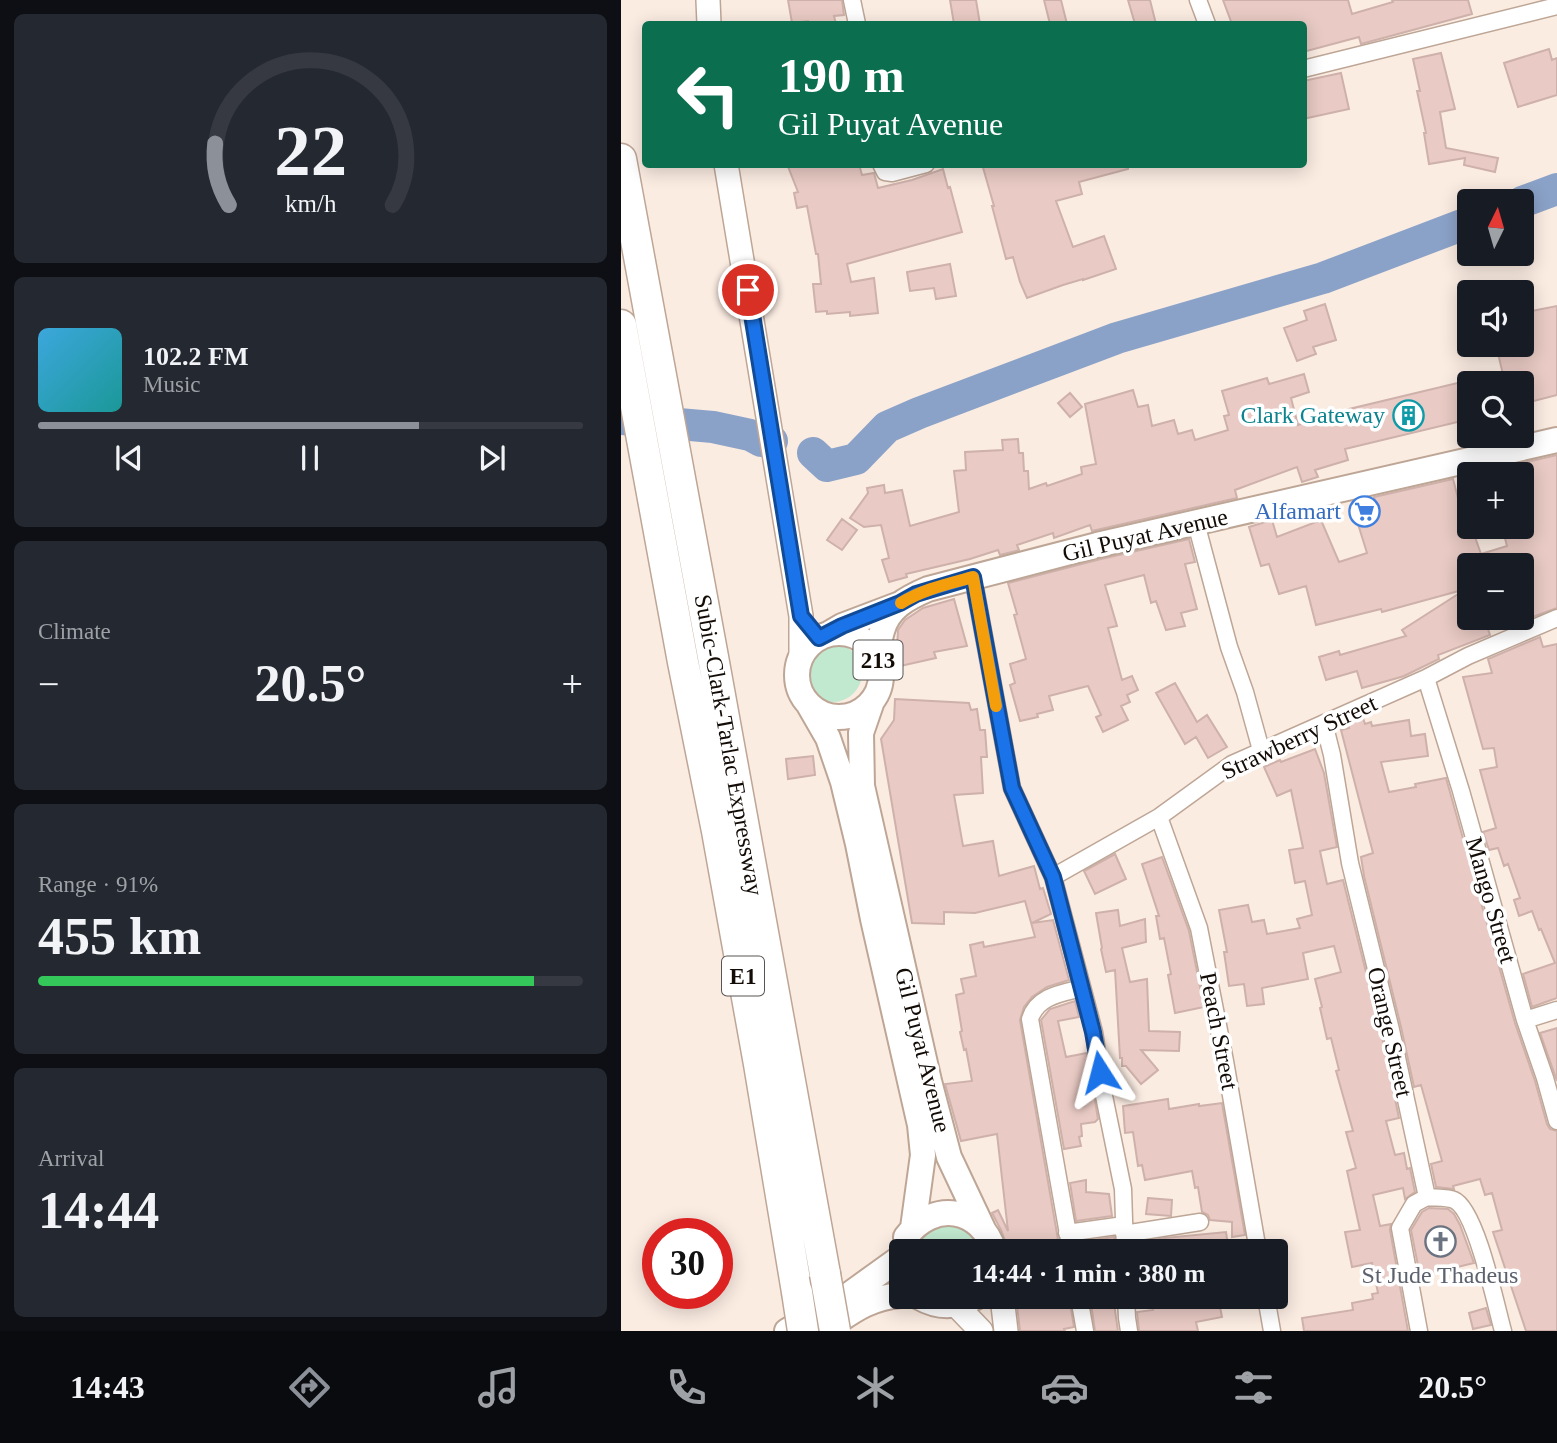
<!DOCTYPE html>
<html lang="en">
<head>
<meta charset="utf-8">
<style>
  :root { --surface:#171b24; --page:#242831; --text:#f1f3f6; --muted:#9ea1a6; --line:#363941; --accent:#8c9099 }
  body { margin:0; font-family:"Times New Roman",serif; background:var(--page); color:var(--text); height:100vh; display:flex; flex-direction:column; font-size:26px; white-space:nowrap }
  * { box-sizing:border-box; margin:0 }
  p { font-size:23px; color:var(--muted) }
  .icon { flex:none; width:38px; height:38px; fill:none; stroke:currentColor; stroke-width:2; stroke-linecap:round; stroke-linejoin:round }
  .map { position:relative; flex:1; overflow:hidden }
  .side { display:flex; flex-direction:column; gap:14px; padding:14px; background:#0d0f14; width:621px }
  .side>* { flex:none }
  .hud { position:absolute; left:21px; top:21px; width:665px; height:147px; border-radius:7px; box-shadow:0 4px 18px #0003; background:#0b6e4f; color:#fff; overflow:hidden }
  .needle { width:46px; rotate:5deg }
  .buttons { position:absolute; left:836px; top:189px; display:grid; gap:14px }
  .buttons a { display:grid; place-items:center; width:77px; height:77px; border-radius:7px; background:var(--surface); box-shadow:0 4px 18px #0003; font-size:35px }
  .speed { position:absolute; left:21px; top:1218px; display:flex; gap:14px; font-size:35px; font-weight:700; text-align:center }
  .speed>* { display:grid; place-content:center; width:91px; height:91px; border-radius:50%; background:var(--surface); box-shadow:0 4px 18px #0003; line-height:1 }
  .speed .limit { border:10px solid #d22; background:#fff; color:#111 }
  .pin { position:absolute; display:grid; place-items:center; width:60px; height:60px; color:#fff; margin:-30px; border:4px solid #fff; border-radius:50%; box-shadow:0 2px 7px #0007 }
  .me { position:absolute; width:77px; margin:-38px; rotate:351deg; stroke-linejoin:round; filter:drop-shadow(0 0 5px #0008) }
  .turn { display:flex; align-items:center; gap:24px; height:147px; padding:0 21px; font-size:32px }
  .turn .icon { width:91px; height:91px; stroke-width:2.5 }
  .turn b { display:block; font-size:49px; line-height:60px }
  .big { font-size:52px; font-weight:700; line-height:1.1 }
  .side .card { flex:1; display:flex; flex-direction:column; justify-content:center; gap:10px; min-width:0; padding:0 24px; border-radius:10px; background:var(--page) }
  .side .dial { align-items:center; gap:0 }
  .dial svg { height:182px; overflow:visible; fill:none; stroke:var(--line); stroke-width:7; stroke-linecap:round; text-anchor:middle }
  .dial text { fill:var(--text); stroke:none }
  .song { display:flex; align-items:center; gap:21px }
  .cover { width:84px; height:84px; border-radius:10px; background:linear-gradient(135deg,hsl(200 70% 55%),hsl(180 70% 35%)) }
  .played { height:7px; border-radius:4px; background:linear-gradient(90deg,var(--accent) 70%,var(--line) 70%) }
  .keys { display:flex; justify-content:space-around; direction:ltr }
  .heat { display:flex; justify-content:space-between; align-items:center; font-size:38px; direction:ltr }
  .charge { height:10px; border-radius:5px; background:linear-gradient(90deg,#34c759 91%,var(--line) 0) }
  .trip { position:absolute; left:268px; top:1239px; width:399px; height:70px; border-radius:7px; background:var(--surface); box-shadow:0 4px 18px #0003; font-weight:700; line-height:70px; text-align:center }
  .dock { display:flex; height:112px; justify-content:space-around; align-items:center; background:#090b0e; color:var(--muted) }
  .dock .icon { width:49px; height:49px }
  .dock .selected { color:var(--accent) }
  .dock b { font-size:32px; color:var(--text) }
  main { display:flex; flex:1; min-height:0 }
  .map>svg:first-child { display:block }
</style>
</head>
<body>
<main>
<section class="side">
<div class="card dial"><svg viewBox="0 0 100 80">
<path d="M14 69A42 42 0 1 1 86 69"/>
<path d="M14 69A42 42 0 0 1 8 42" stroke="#8c9099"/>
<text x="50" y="56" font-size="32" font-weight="700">22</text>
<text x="50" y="72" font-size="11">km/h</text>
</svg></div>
<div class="card">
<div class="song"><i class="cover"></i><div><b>102.2 FM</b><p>Music</p></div></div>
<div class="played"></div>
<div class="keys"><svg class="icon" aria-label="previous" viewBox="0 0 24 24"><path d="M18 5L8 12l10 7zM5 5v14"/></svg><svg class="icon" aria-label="pause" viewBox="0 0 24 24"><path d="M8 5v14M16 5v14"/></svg><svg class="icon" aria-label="next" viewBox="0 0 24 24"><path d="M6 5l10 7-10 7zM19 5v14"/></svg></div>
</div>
<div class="card"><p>Climate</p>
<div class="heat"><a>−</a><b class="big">20.5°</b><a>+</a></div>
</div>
<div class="card"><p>Range · 91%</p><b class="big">455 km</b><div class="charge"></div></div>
<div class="card"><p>Arrival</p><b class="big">14:44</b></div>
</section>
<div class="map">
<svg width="936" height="1331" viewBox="0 0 936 1331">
  <rect width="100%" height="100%" fill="#fbece2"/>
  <path fill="#c1e9cf" d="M183 673a29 29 0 1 1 58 0a29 29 0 1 1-58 0Z
    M 322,1225 C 341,1225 354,1233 360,1251 L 294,1251 C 298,1236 308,1229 322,1225 Z"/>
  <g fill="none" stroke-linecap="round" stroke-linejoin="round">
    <path stroke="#8ba2c8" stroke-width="32" d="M 901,202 L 936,189
      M 0,419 L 92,427 L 129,435 L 140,441 L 151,441
      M 192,453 L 206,466 L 235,459 L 266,427 L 298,413 L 496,338 L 702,278 L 849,222"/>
  </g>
  <path fill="#e9cac4" stroke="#ceb1aa" stroke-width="2" d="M 167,0 L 221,0 L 223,15 L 213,16 L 215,24 L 188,24 L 187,21 L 171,23 Z
    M 329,0 L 355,0 L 359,24 L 333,24 Z
    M 423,0 L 440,0 L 446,24 L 429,24 Z
    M 507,0 L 529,0 L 535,24 L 514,24 Z
    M 602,0 L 727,0 L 731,14 L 772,2 L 771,0 L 847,0 L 851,14 L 740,44 L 738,37 L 682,52 L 682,24 L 611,24 Z
    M 928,49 L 931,60 L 936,58 L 936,95 L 897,107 L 883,63 Z
    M 820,53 L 834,109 L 819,112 L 825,148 L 877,158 L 874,172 L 843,165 L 844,158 L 808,164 L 803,133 L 805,133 L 796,91 L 799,91 L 792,59 Z
    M 720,73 L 728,109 L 682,119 L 682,81 Z
    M 166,164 L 238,164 L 241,175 L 253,173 L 257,188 L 291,180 L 322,169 L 327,188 L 329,187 L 341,232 L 226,264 L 230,282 L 253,278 L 257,313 L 229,316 L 229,312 L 206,314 L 206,311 L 195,312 L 192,284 L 200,284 L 197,254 L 195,254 L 186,206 L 176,208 L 173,193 L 177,192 Z
    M 361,164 L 507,164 L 507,169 L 458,182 L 461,194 L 435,201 L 452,247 L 483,236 L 495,269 L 462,280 L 462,279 L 442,285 L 406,298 L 399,282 L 392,257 L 385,259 L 371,206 L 373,206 Z
    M 329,264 L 335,296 L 315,299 L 313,288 L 289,291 L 286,272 Z
    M 704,304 L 715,340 L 692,347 L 695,354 L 676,361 L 663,328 L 686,320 L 683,311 Z
    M 936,306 L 936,395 L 901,404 L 901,383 L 884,383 L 875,345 L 901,345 L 901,313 Z
    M 683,374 L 688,392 L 670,398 L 677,425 L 728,409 L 849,380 L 849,419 L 724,449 L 727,460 L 694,470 L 697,477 L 681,482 L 676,467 L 614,490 L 616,498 L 471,531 L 469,525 L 433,538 L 432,533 L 396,545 L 398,550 L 395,551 L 379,555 L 377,550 L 349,559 L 285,574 L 286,577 L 268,582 L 261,560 L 268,558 L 260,525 L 243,527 L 229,518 L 247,493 L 246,488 L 263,485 L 264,493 L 281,490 L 289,526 L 338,512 L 333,471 L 345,470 L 344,452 L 382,450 L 381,440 L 397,439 L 398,453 L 402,453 L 403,471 L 407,471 L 408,489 L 425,483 L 426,486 L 461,474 L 460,467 L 475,464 L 464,404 L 512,390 L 517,407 L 527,405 L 531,426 L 553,420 L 557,434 L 571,430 L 574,440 L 607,430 L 603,416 L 608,415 L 601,391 L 646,378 L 648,384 Z
    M 449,393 L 461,407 L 449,417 L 437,403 Z
    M 936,455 L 936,608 L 909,618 L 901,588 L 901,565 L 849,565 L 849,618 L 863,618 L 869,635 L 817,655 L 818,659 L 783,676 L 773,679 L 741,688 L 736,671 L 705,680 L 698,657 L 718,651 L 719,655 L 785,636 L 781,630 L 845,589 L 761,612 L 760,609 L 695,625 L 685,586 L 658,594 L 648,564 L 640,566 L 628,527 L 651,520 L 656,537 L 700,520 L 718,562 L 746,553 L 732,508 L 754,501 L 753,497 L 832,479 L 837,498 L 840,497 L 860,554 L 886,546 L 881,527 L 901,527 L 901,474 L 860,474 L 859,473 Z
    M 221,519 L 236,530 L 221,550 L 206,540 Z
    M 568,539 L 574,562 L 564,564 L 576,609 L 560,613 L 564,626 L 545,630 L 535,601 L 530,603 L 523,575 L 484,585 L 496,626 L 487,628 L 501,680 L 511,676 L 517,690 L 506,695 L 509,702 L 500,706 L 507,720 L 482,732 L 475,717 L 480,715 L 467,686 L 428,696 L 432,710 L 416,714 L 417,717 L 399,721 L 389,685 L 394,683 L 389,664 L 405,659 L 393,615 L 396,614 L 387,583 L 480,559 Z
    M 333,599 L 346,646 L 313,652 L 315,658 L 275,667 L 277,630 L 284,620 L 302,608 Z
    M 919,637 L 922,647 L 936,644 L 936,998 L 911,1007 L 902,974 L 934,963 L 920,929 L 918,930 L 911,911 L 898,916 L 893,900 L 899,898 L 887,864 L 883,866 L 877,848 L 868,850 L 862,832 L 875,828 L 859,770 L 876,767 L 873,748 L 862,749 L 842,677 L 871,673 L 867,659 Z
    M 554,683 L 576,722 L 586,715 L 606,747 L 587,758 L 575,737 L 564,744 L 535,693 Z
    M 274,699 L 348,703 L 350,710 L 356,709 L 359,730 L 364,730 L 366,757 L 360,757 L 362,793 L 333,795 L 342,846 L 372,841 L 378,876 L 413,866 L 419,889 L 422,888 L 430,914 L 411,923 L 432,920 L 448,980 L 426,987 L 411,997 L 403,1007 L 399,1020 L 439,1251 L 388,1251 L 380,1230 L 371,1213 L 377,1210 L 387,1231 L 376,1134 L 340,1141 L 324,1084 L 351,1081 L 345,1049 L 343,1050 L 339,1032 L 341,1031 L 335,995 L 343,993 L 340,979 L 355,976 L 349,945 L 362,942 L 363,947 L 414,937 L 404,901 L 354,913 L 323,912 L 323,924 L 291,923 L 260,739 L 273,720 Z
    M 742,718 L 744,724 L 750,722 L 751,726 L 788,720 L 790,736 L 804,734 L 807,756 L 760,762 L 768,792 L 795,787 L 794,784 L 825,778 L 894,1023 L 914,1081 L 926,1124 L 929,1129 L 936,1131 L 936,1331 L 905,1331 L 872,1232 L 881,1230 L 871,1193 L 864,1195 L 859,1179 L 832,1186 L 833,1189 L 815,1187 L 810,1164 L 821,1161 L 800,1085 L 793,1087 L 780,1027 L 743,876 L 740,857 L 752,853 L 720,730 L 728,728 L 727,724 Z
    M 694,749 L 703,773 L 716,847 L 699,851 L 706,884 L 722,880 L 760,1032 L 778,1118 L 765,1121 L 774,1155 L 783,1153 L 786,1169 L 789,1168 L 794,1192 L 784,1199 L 782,1188 L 752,1195 L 759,1226 L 770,1224 L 769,1230 L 787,1331 L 683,1331 L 681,1318 L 732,1310 L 731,1303 L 752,1299 L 751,1294 L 757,1293 L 751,1263 L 731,1267 L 724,1232 L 739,1230 L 726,1171 L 735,1168 L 725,1132 L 732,1131 L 715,1071 L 718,1070 L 710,1038 L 706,1039 L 699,1008 L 701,1007 L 694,979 L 720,972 L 713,946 L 682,953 L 687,979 L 641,988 L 643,1004 L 626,1006 L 623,984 L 608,986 L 603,952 L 606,952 L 598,910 L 627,905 L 631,922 L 643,920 L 646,934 L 679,928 L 676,919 L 691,915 L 684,881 L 674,883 L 668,850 L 682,848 L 670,790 L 656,796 L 643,767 L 659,760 L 660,762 Z
    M 192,756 L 194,775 L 167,779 L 165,759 Z
    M 494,854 L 505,879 L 474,894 L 463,871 Z
    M 541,857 L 568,931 L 583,1007 L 554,1013 L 547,975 L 550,974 L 543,938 L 539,939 L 535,916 L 538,916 L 521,864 Z
    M 497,910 L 499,926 L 524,919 L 525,942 L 501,948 L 509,982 L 526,979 L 528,1031 L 559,1032 L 558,1051 L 520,1050 L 537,1070 L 520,1084 L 505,1066 L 501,1066 L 501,1058 L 499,1058 L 494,970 L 485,972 L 480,949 L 481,948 L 475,913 Z
    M 454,1001 L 458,1017 L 437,1021 L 445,1057 L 466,1053 L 477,1119 L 474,1122 L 460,1124 L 461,1136 L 458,1137 L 460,1146 L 443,1149 L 420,1020 L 429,1009 Z
    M 936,1028 L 936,1081 L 919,1033 Z
    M 547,1099 L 548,1109 L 578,1104 L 578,1106 L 601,1103 L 624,1235 L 611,1237 L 611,1222 L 589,1220 L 587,1215 L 581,1212 L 577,1187 L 574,1188 L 571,1171 L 524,1180 L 521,1165 L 517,1166 L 512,1132 L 504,1133 L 502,1106 Z
    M 465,1180 L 465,1192 L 488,1194 L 491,1216 L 455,1221 L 449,1183 Z
    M 527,1198 L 551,1200 L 550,1216 L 525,1214 Z
    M 808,1208 L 827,1209 L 833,1214 L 839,1225 L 853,1263 L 799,1276 L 790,1230 L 801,1212 Z
    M 605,1232 L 607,1246 L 596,1248 L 596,1251 L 515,1251 L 514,1243 L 544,1238 Z
    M 493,1237 L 493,1243 L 483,1244 L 484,1251 L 460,1251 L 459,1242 Z
    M 395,1297 L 448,1297 L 453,1327 L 443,1329 L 444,1331 L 399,1331 Z
    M 469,1297 L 476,1297 L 476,1299 L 492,1297 L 497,1331 L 474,1331 Z
    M 530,1297 L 597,1297 L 601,1317 L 575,1322 L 577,1331 L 518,1331 L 516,1312 L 532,1310 Z
    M 865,1308 L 870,1325 L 852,1329 L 848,1313 Z"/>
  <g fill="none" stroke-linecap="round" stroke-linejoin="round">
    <defs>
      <path id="street" d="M 231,0 L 236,24
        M 577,0 L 586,24
        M 682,69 L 936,6
        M 260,164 L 264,172 L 271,173 L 305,164
        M 575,523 L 608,647 L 624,692 L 640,750
        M 352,577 L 391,788 L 432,877 L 473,1032 L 482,1091 L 502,1189 L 504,1251
        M 805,678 L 840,791 L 904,1020 L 924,1078 L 936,1121
        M 703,723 L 711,755 L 729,863 L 770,1030 L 806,1197
        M 538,817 L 578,928 L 604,1061 L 637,1251
        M 432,877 L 538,817 L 611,764 L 805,678 L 847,656 L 936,618
        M 904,1020 L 936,1010
        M 806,1197 C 813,1198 826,1197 833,1200 C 855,1209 875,1306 882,1331
        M 446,1233 L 503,1225
        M 503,1234 L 579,1222
        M 450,1251 L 409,1019 C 416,996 441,993 461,988
        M 458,1297 L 464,1331
        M 505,1297 L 506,1318 L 508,1331
        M 645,1297 L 651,1331
        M 798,1331 L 779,1228 L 793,1204 L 806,1197"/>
      <path id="secondary" d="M 87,0 L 88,24
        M 105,164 L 180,616 L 180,657
        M 381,1297 L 385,1331
        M 335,1305 L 360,1331"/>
      <path id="primary" d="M 209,633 L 221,626 L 279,604
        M176 675a42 42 0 1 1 84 0a42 42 0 1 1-84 0Z
        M 257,660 C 258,650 258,640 261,631 C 267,608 286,598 307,589 L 476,545 L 936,440
        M 251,701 L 240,733 L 241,786 L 308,1081 L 328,1157 L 362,1229
        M 188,705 L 207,738 L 222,782 L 237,844 L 252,919 L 299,1125 L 302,1155 L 292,1228
        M 285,1237 C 312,1200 360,1207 373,1251
        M 298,1297 C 317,1308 335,1308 355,1297
        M 211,1325 C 234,1309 252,1297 280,1295
        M 166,1331 L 229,1294 L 279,1258"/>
      <path id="highway" d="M 0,159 L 92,657 L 204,1274
        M 0,325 L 62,662 L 96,831 L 138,1064 L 176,1292"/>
    </defs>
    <use href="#street" stroke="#bea696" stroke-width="19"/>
    <use href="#secondary" stroke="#bea696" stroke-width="26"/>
    <use href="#primary" stroke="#bea696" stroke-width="28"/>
    <use href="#highway" stroke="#bea696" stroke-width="33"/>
    <use href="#street" stroke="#fff" stroke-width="16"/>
    <use href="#secondary" stroke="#fff" stroke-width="23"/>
    <use href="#primary" stroke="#fff" stroke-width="24"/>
    <use href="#highway" stroke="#fff" stroke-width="30"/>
    <defs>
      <path id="highway-bridge" d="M 204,1274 L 214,1331
        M 176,1292 L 182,1331"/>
    </defs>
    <use href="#highway-bridge" stroke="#bea696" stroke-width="33" stroke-linecap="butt"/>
    <use href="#highway-bridge" stroke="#fff" stroke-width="30"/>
  </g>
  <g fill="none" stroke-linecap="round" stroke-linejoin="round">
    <defs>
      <path id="route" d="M 127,290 L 180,616 L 198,638 L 221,626 L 279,603 L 295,594 L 352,577 L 391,788 L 432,877 L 472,1032 L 479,1072"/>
    </defs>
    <use href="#route" stroke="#114b97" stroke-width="18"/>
    <use href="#route" stroke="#1a73e8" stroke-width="12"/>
    <path stroke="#f59e0b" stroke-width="12" d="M 280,603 C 303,589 327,584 352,577 L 375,706"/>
  </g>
  <defs>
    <symbol id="building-ring" viewBox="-11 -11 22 22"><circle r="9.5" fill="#fff" stroke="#0f9aa8" stroke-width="1.5"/><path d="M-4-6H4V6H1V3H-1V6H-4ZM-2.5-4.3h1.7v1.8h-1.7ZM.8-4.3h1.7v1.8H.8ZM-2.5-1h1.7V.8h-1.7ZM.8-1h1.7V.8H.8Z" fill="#0f9aa8"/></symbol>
    <symbol id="supermarket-ring" viewBox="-11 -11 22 22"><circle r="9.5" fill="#fff" stroke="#3f7fe0" stroke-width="1.5"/><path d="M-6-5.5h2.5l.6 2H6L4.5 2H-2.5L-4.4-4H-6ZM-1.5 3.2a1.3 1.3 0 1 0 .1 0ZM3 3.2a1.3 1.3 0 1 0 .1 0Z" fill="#3f7fe0"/></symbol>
    <symbol id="church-ring" viewBox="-11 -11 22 22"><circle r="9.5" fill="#fff" stroke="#6b7280" stroke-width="1.5"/><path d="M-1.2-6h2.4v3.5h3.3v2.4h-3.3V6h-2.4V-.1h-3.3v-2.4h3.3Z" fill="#6b7280"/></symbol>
  </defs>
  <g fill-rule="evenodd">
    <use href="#building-ring" x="770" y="398" width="35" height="35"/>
    <use href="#supermarket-ring" x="726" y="494" width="35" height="35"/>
    <use href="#church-ring" x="802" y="1224" width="35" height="35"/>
  </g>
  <g text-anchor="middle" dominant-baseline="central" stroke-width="7" stroke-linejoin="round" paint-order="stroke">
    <g fill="#fff" stroke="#595451" stroke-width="2">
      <rect x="232.5" y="640.5" width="49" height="39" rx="5"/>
      <rect x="101" y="956.5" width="42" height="39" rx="5"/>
    </g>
    <g font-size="23" font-weight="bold" fill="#120b06">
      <text x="257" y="660">213</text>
      <text x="122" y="976">E1</text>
    </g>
    <g font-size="24" fill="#0d838f" stroke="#fff" text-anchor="end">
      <text x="764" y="415">Clark Gateway</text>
    </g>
    <g font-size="24" fill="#366cbe" stroke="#fff" text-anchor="end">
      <text x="720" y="511">Alfamart</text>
    </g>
    <g font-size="24" fill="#120b06" stroke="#fff">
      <text transform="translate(524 535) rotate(-13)">Gil Puyat Avenue</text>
      <text transform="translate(678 737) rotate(-25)">Strawberry Street</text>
      <text transform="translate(108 745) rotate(80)">Subic-Clark-Tarlac Expressway</text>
      <text transform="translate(870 900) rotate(74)">Mango Street</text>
      <text transform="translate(598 1031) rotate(79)">Peach Street</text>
      <text transform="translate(769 1032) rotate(77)">Orange Street</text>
      <text transform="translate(302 1050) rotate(76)">Gil Puyat Avenue</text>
    </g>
    <g font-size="24" fill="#5b616d" stroke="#fff">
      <text x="819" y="1275">St Jude Thadeus</text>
    </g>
  </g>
</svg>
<div class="buttons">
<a><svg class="needle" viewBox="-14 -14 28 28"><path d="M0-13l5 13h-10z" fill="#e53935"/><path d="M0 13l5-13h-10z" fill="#9ea1a6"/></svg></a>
<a><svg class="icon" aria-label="sound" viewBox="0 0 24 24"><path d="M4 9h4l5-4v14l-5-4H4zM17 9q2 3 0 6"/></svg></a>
<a><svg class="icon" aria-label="search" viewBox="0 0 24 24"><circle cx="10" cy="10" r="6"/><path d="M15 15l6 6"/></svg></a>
<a>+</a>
<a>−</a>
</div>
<div class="speed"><div class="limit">30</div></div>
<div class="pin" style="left:127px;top:290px;background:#d93025"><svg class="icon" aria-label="arrive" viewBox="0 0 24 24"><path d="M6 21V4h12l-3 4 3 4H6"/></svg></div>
<svg class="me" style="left:479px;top:1072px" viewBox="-20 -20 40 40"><path d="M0-17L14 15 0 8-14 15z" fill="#1a73e8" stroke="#fff" stroke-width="4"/></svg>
<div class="trip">14:44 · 1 min · 380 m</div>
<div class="hud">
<div class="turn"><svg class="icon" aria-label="left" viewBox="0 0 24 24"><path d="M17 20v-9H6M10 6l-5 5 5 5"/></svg><div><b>190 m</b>Gil Puyat Avenue</div></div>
</div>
</div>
</main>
<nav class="dock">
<b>14:43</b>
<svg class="icon selected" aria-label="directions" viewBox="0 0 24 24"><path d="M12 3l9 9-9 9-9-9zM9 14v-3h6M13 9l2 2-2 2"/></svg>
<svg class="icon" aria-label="music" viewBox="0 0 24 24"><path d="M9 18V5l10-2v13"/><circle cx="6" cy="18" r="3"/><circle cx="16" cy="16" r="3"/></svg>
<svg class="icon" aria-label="phone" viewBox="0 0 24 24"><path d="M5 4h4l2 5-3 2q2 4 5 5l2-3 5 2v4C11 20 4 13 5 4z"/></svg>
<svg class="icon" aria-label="climate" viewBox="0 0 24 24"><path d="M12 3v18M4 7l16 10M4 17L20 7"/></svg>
<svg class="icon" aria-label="car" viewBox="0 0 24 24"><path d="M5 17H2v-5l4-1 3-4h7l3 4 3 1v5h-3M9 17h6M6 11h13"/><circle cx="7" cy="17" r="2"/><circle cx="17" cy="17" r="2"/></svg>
<svg class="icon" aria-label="filters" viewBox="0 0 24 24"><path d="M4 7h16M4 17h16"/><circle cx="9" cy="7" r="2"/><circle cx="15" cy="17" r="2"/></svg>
<b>20.5°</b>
</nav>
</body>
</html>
